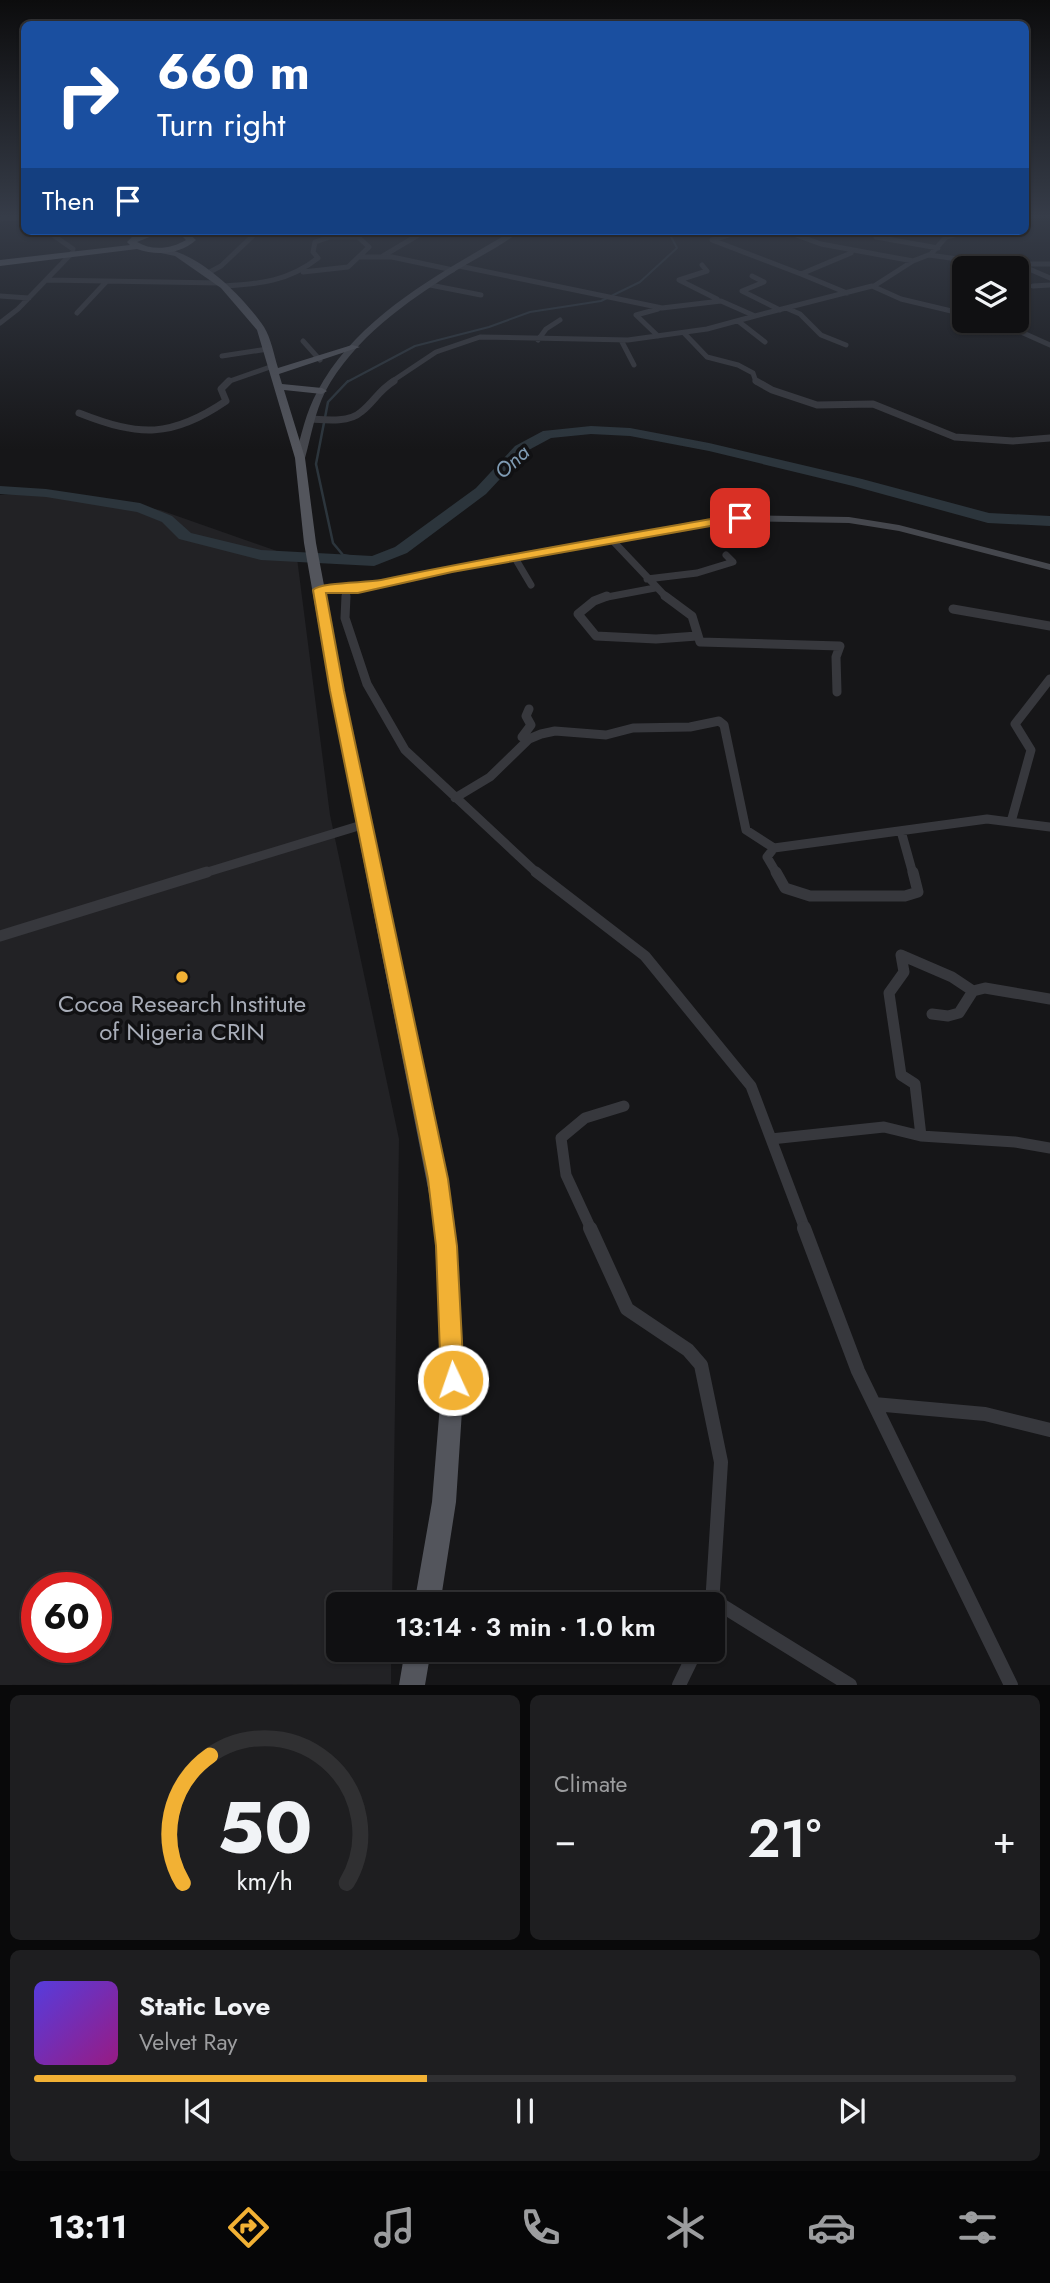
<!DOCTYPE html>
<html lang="en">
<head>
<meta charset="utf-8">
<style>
  :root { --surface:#101012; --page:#1e1e20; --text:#f1f3f6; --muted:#9c9d9f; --line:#303032; --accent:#f2b134 }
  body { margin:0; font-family:Jost,sans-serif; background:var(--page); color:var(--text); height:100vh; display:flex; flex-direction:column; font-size:26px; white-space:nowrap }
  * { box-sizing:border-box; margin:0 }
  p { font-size:23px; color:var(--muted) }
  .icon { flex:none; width:38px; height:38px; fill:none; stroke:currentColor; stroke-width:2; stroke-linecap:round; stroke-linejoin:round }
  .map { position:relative; height:1685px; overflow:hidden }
  .side { display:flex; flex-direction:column; gap:10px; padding:10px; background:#09090a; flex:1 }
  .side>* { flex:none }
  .top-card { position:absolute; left:21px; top:21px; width:1008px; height:214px; border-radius:10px; box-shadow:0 2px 5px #0004,0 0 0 2px var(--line); background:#1a4fa0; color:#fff; overflow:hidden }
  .fabs { position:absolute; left:952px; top:256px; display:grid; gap:14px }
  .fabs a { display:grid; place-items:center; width:77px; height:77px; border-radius:10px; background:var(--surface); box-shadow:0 2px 5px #0004,0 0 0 2px var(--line); font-size:35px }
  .speed { position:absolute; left:21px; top:1572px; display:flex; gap:14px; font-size:35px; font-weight:700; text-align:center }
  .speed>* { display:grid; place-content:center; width:91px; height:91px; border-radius:50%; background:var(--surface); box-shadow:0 2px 5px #0004,0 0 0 2px var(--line); line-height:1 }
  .speed .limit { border:10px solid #d22; background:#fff; color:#111 }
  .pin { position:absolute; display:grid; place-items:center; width:60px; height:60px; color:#fff; margin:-30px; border-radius:14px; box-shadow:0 4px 10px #0006 }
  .me { position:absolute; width:77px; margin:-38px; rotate:357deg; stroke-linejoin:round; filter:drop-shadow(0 0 5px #0008) }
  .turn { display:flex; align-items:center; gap:24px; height:147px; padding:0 21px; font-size:32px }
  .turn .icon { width:91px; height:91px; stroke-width:2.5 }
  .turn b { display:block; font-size:49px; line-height:60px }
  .then { display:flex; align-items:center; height:66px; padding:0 21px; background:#0003; gap:14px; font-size:26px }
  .big { font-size:52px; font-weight:600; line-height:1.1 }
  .side .card { flex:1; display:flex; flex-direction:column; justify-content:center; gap:10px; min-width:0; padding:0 24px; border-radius:10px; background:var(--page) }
  .side .dial { align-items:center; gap:0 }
  .dial svg { height:182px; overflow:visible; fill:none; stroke:var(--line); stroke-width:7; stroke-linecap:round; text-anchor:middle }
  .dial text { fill:var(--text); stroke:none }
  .song { display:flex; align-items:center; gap:21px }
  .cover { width:84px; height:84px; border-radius:10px; background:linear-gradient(135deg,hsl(250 70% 55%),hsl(310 70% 35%)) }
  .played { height:7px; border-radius:4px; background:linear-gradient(90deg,var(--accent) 40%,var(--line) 40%) }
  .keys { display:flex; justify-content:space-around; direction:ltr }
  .heat { display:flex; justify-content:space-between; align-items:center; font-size:38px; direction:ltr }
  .side .tiles { flex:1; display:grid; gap:10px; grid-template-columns:1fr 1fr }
  .card:last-child { grid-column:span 2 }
  .trip { position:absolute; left:326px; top:1592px; width:399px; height:70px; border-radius:10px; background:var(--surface); box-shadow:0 2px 5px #0004,0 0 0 2px var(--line); font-weight:600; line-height:70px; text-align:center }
  .tab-bar { display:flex; height:112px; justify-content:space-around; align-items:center; background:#060607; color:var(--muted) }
  .tab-bar .icon { width:49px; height:49px }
  .tab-bar .current { color:var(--accent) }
  .tab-bar b { font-size:32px; color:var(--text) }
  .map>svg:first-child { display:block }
</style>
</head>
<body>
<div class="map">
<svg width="1050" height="1685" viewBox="0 0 1050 1685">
  <rect width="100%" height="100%" fill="#161618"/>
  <path fill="#222225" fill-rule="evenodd" d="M 50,491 L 160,510 L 297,558 L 330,815 L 399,1139 L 392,1605 L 338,1605 L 338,1650 L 391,1650 L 391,1684 L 0,1685 L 0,495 ZM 37,1587 L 96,1587 L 96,1647 L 37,1647 Z"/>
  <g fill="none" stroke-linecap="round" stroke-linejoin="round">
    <path stroke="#2c353c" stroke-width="2" d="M 347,382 L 415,346 L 489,327 L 530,312 L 601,301 L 640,282 L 677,248 L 668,231"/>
    <path stroke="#2c353c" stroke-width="2.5" d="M 348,381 L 328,402 L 316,464 L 333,543 L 343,555 L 374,561"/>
    <path fill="#2c353c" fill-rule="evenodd" d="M 591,426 L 630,428 L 709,443 L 862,479 L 989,513 L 1050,516 L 1050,526 L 988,523 L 853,486 L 709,451 L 630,436 L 591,434 L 551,438 L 525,452 L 486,494 L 407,553 L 374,566 L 261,560 L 179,539 L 162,522 L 137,512 L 46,497 L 0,494 L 0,486 L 46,489 L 140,503 L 172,516 L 191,533 L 261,550 L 372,556 L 395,547 L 476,488 L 515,446 L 543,431 Z"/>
    <path stroke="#37383d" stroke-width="5" d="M 0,219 L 24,218
      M 785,231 L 821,244 L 913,261
      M 735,233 L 712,240 L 801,274
      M 876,237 L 938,248
      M 929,255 L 994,264 L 1050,264
      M 383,256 L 425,231
      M 359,257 L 392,257 L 453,270
      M 702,265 L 707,271 L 679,280 L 717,299
      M 1022,266 L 1050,278
      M 206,274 L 221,266 L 258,231
      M 752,276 L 764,282 L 742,291 L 780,310
      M 47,280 L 220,283
      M 430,285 L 481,295
      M 224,286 C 260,284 289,281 318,258 L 313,252 L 315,242 L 330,237 L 358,237 L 369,247 L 348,267 L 303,272
      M 874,286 L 913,261 L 931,254 L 946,237 L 970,231
      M 1033,286 L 1050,285
      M 847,293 L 801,274 L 851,253
      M 0,296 L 29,298
      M 786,308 L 800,314 L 821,335 L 846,345
      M 658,309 L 636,315 L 658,336
      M 77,313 L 106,282
      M 755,316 L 872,286 L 901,299 L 964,314
      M 994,320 L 1050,345
      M 738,321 L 765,342
      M 0,323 L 18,309 L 72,253 L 73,249 L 47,231
      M 684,333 L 707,357 L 738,365 L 753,373 L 756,382
      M 538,340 L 546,329 L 560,320
      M 621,340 L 634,365
      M 303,341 L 320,360
      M 222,356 L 268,349
      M 227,382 L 273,366
      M 391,382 L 436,352 L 480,337 L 628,340 L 707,329 L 755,316 L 721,301 L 662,308 L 459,266"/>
    <path stroke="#37383d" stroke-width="7" d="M 756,381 L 772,390 L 817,405 L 873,404 L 955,437 L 1013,441 L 1050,438
      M 79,413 C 140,437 171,438 226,401 L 221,389 L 229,381
      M 311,419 C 325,420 349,423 361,412 C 374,402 378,391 394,381
      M 613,541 L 667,598
      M 515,558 L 531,585
      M 647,579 L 697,573 L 733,562 L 726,555
      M 346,598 L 346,590
      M 602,598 L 655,588"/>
    <path stroke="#37383d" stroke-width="9" d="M 346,596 L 345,618 L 367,684 L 405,750 L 538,874
      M 607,596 L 594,601 L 578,614 L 596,636 L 656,639 L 697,636
      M 665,596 L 692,616 L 700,642 L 840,646 L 836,657 L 837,692
      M 953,609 L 1050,626
      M 529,709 L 526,716 L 531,725 L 522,737 L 529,739
      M 455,798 L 490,777 L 529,739 L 541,734 L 555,731 L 606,735 L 633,728 L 690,727 L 719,721 L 724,725 L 746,830 L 774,848 L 987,819 L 1050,827
      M 1011,822 L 1031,750 L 1015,724 L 1050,679
      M 901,831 L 913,874
      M 774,848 L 767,857 L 777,874
      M 201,874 L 365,824"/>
    <path stroke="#37383d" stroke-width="11" d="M 536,872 L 645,956 L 751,1086 L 805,1229
      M 776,872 L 785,888 L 810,896 L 905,896 L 918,892 L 913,872
      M 0,936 L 207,872
      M 932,1014 L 948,1016 L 959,1013 L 973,991 L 985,988 L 1050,999
      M 921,1136 L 1015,1142 L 1050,1148
      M 771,1139 L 884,1127 L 921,1136 L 915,1084 L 901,1075 L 889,993 L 904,972 L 901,955 L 952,977 L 973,991
      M 591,1229 L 566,1175 L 561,1138 L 585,1118 L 624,1106"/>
    <path stroke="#37383d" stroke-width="14" d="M 590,1228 L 627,1309 L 688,1350 L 701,1365 L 721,1462 L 712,1605
      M 804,1228 L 858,1371 L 1011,1685
      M 874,1404 L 985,1414 L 1050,1430
      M 713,1600 L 850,1685
      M 679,1685 L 696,1650"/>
    <path fill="#45474d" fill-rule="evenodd" d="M 512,231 L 520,231 C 502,246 478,257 457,270 C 406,302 354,338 325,392 C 315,412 311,436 305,458 L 297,460 L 295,458 C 301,436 306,412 317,392 C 358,315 440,274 512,231 Z
      M 740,515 L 849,517 L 899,525 L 1050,564 L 1050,570 L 899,531 L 849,523 L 740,521 L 452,572 L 358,592 L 319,593 L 313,590 L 319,587 L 358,586 L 452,566 Z"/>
    <path fill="#53555c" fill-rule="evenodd" d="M 156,248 C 194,247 244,297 264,327 C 271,338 274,355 278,368 L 352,345 L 360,347 L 279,374 L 282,384 L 322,388 L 327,391 L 322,394 L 284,390 L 305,458 L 316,543 L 344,691 L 454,1219 L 464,1380 L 456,1502 L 440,1605 L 414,1605 L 432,1502 L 442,1380 L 434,1219 L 330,691 L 304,543 L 295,458 L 257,330 L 221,288 L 175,256 L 156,252 Z
      M 405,1650 L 431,1650 L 425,1685 L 399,1685 Z"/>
    <path fill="#63666e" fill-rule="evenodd" d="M 147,231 L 186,231 L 196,240 C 181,254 157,256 137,249 L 0,266 L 0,260 L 130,245 L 127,242 L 135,234 ZM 157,234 L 181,235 L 186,240 C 171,249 152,251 137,242 Z"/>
  </g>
  <linearGradient id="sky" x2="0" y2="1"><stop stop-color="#0c0c0d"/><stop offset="0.48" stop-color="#363c48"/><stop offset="1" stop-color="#363c48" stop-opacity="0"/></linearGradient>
  <rect width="1050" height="450" fill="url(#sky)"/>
  <path fill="#f2b134" stroke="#9d7322" stroke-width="2" d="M 740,514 L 746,518 L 744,520 L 452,572 L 358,593 L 326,593 L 344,691 L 448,1179 L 457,1246 L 464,1380 L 461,1387 L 453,1390 L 445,1387 L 441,1380 L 436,1246 L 428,1179 L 330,691 L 313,590 C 321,582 365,583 381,580 C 500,555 620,535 740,514 Z"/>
  <circle fill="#f2b134" stroke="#111113" stroke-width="2.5" cx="182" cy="977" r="7"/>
  <g text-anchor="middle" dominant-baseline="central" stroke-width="7" stroke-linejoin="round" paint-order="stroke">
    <g font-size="21" font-style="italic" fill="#7f9bb3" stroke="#111113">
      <text transform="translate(512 462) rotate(-42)">Ona</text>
    </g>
    <g font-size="24" fill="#a8adb8" stroke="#111113">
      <text x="182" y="1003">Cocoa Research Institute<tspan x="182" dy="28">of Nigeria CRIN</tspan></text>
    </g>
  </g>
</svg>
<div class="fabs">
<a><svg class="icon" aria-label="layers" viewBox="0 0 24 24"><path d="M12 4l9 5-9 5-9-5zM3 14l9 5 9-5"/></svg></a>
</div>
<div class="speed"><div class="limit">60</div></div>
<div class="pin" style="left:740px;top:518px;background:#d93025"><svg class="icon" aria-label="arrive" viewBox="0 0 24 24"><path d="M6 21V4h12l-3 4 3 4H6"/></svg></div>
<svg class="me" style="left:453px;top:1380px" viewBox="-20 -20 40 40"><circle r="17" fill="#f2b134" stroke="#fff" stroke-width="3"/><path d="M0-11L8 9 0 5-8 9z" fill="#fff"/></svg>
<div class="trip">13:14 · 3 min · 1.0 km</div>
<div class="top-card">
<div class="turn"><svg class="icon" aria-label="right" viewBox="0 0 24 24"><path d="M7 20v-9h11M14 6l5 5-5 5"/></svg><div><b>660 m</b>Turn right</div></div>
<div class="then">Then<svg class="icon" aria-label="arrive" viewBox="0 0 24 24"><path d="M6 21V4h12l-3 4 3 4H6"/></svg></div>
</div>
</div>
<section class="side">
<div class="tiles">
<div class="card dial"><svg viewBox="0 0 100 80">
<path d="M14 69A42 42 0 1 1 86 69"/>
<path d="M14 69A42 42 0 0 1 26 13" stroke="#f2b134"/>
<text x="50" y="56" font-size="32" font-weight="700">50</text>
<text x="50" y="72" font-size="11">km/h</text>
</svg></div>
<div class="card"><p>Climate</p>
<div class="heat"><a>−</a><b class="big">21°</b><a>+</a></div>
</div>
<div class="card">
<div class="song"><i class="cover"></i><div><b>Static Love</b><p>Velvet Ray</p></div></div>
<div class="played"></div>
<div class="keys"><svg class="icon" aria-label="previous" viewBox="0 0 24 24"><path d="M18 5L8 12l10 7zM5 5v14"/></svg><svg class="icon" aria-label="pause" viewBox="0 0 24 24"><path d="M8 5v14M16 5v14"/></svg><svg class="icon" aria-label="next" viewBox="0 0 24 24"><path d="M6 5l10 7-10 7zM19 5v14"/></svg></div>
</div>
</div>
</section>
<nav class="tab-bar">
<b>13:11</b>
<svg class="icon current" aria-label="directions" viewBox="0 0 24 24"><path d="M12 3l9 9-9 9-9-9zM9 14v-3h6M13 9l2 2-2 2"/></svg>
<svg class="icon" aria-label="music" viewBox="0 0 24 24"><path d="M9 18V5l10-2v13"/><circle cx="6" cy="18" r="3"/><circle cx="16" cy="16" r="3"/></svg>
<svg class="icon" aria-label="phone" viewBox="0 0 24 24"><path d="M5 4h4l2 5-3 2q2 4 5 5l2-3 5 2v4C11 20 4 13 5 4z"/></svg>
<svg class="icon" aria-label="climate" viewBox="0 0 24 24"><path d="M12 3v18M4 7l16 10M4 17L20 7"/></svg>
<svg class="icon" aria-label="car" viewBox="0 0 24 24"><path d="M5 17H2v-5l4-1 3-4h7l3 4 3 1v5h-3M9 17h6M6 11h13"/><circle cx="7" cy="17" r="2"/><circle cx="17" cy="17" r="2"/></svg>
<svg class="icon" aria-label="filters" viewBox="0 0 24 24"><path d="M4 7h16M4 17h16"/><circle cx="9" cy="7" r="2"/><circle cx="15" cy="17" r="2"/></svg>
</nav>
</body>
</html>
